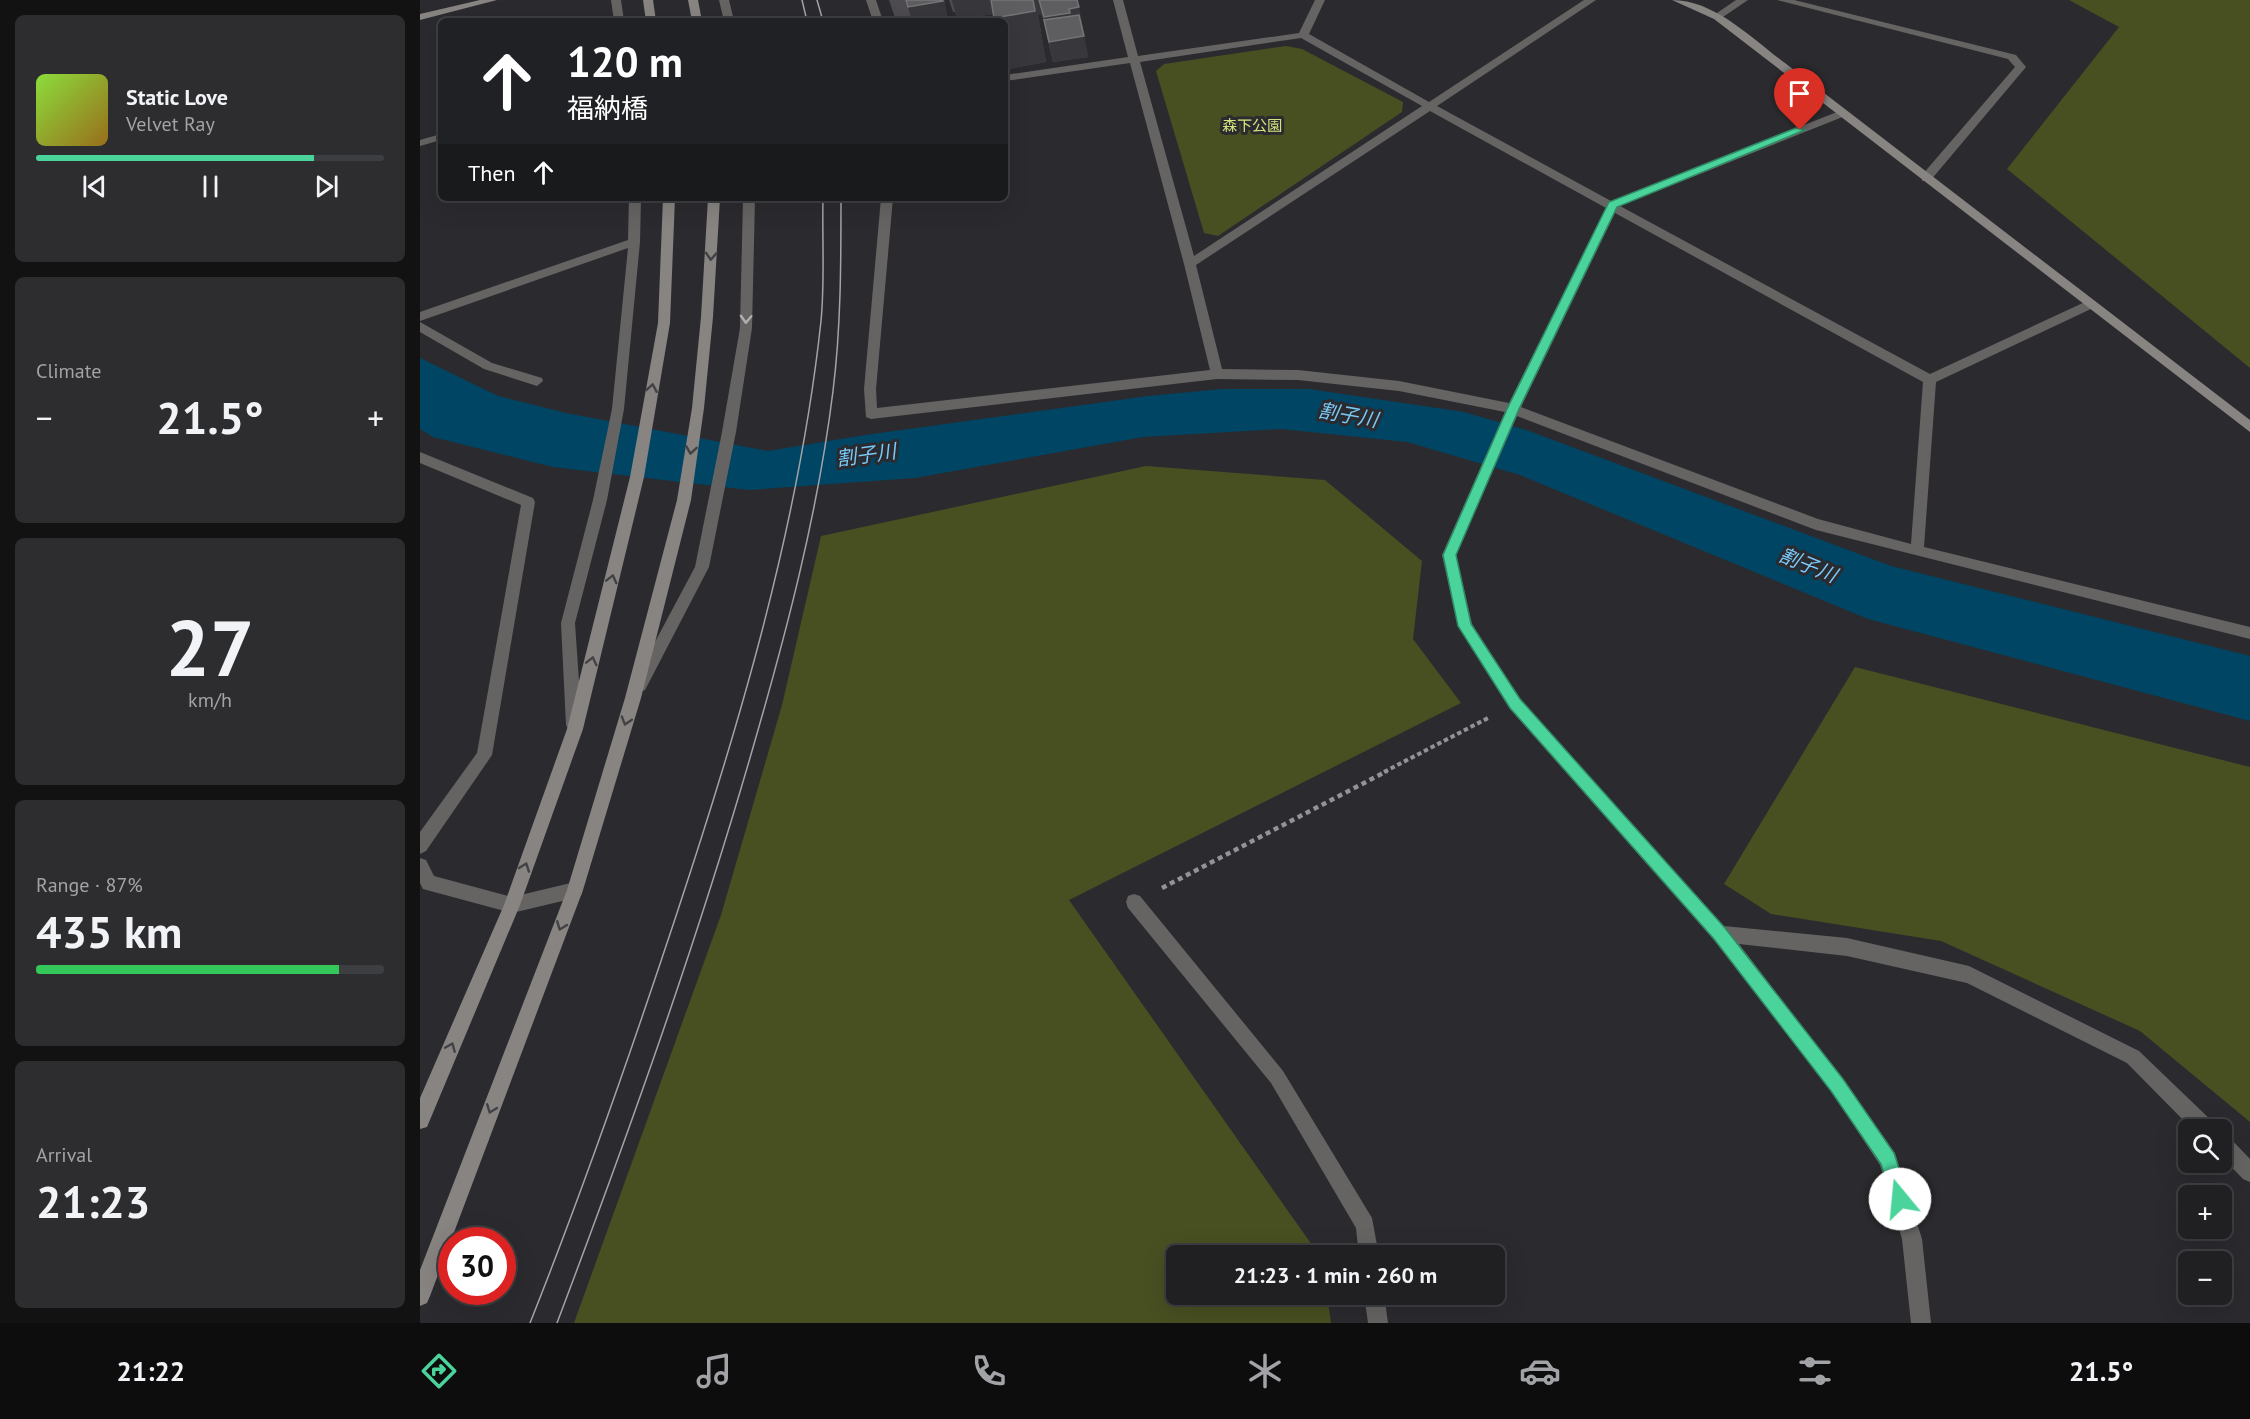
<!DOCTYPE html>
<html lang="en">
<head>
<meta charset="utf-8">
<style>
  :root { --surface:#202023; --page:#2d2d30; --text:#f1f3f6; --muted:#a2a3a6; --line:#3d3e41; --accent:#4ad49c }
  body { margin:0; font-family:"PT Sans","Noto Sans JP",sans-serif; background:var(--page); color:var(--text); height:100vh; display:flex; flex-direction:column; font-size:22px; white-space:nowrap }
  * { box-sizing:border-box; margin:0 }
  p { font-size:20px; color:var(--muted) }
  .icon { flex:none; width:33px; height:33px; fill:none; stroke:currentColor; stroke-width:2; stroke-linecap:round; stroke-linejoin:round }
  .map { position:relative; flex:1; overflow:hidden }
  .sheet { display:flex; flex-direction:column; gap:15px; padding:15px; background:#121213; width:420px }
  .sheet>* { flex:none }
  .guide { position:absolute; left:18px; top:18px; width:570px; height:183px; border-radius:9px; box-shadow:0 6px 24px #0002,0 0 0 2px var(--line); background:#202124; color:#fff; overflow:hidden }
  .controls { position:absolute; left:1758px; top:1119px; display:grid; gap:12px }
  .controls a { display:grid; place-items:center; width:54px; height:54px; border-radius:9px; background:var(--surface); box-shadow:0 6px 24px #0002,0 0 0 2px var(--line); font-size:30px }
  .speed { position:absolute; left:18px; top:1227px; display:flex; gap:12px; font-size:30px; font-weight:700; text-align:center }
  .speed>* { display:grid; place-content:center; width:78px; height:78px; border-radius:50%; background:var(--surface); box-shadow:0 6px 24px #0002,0 0 0 2px var(--line); line-height:1 }
  .speed .limit { border:9px solid #d22; background:#fff; color:#111 }
  .pin { position:absolute; display:grid; place-items:center; width:51px; height:51px; color:#fff; margin:-62px -26px; border-radius:50% 50% 50% 0; rotate:-45deg; box-shadow:0 0 6px #0007 }
  .pin .icon { rotate:45deg }
  .me { position:absolute; width:66px; margin:-33px; rotate:343deg; stroke-linejoin:round; filter:drop-shadow(0 0 4px #0008) }
  .turn { display:flex; align-items:center; gap:21px; height:126px; padding:0 30px; font-size:27px }
  .turn .icon { width:78px; height:78px; stroke-width:2.5 }
  .turn b { display:block; font-size:42px; line-height:51px }
  .then { display:flex; align-items:center; height:57px; padding:0 30px; background:#0003; gap:12px; font-size:22px }
  .big { font-size:45px; font-weight:700; line-height:1.1 }
  .sheet .widget { flex:1; display:flex; flex-direction:column; justify-content:center; gap:9px; min-width:0; padding:0 21px; border-radius:9px; background:var(--page) }
  .sheet .dial { align-items:center; gap:0 }
  .dial b { font-size:78px; line-height:1 }
  .song { display:flex; align-items:center; gap:18px }
  .cover { width:72px; height:72px; border-radius:9px; background:linear-gradient(135deg,hsl(90 70% 55%),hsl(40 70% 35%)) }
  .played { height:6px; border-radius:3px; background:linear-gradient(90deg,var(--accent) 80%,var(--line) 80%) }
  .keys { display:flex; justify-content:space-around; direction:ltr }
  .heat { display:flex; justify-content:space-between; align-items:center; font-size:33px; direction:ltr }
  .charge { height:9px; border-radius:4px; background:linear-gradient(90deg,#34c759 87%,var(--line) 0) }
  .trip { position:absolute; left:746px; top:1245px; width:339px; height:60px; border-radius:9px; background:var(--surface); box-shadow:0 6px 24px #0002,0 0 0 2px var(--line); font-weight:700; line-height:60px; text-align:center }
  .menu { display:flex; height:96px; justify-content:space-around; align-items:center; background:#0d0d0e; color:var(--muted) }
  .menu .icon { width:42px; height:42px }
  .menu .on { color:var(--accent) }
  .menu b { font-size:27px; color:var(--text) }
  main { display:flex; flex:1; min-height:0 }
  .map>svg:first-child { display:block }
</style>
</head>
<body>
<main>
<section class="sheet">
<div class="widget">
<div class="song"><i class="cover"></i><div><b>Static Love</b><p>Velvet Ray</p></div></div>
<div class="played"></div>
<div class="keys"><svg class="icon" aria-label="previous" viewBox="0 0 24 24"><path d="M18 5L8 12l10 7zM5 5v14"/></svg><svg class="icon" aria-label="pause" viewBox="0 0 24 24"><path d="M8 5v14M16 5v14"/></svg><svg class="icon" aria-label="next" viewBox="0 0 24 24"><path d="M6 5l10 7-10 7zM19 5v14"/></svg></div>
</div>
<div class="widget"><p>Climate</p>
<div class="heat"><a>−</a><b class="big">21.5°</b><a>+</a></div>
</div>
<div class="widget dial"><b>27</b><p>km/h</p></div>
<div class="widget"><p>Range · 87%</p><b class="big">435 km</b><div class="charge"></div></div>
<div class="widget"><p>Arrival</p><b class="big">21:23</b></div>
</section>
<div class="map">
<svg width="1830" height="1323" viewBox="0 0 1830 1323">
  <rect width="100%" height="100%" fill="#2b2b2f"/>
  <path fill="#484f21" d="M 1649,0 L 1830,0 L 1830,368 L 1587,169 L 1699,27 Z
    M 866,46 L 882,49 L 983,102 L 982,112 L 798,236 L 784,233 L 736,71 L 744,64 Z
    M 726,466 L 905,480 L 1002,561 L 993,639 L 1041,703 L 649,900 L 899,1255 L 756,1256 L 756,1294 L 907,1295 L 911,1323 L 154,1323 L 301,915 L 362,705 L 401,536 Z
    M 1435,667 L 1830,767 L 1830,1122 L 1720,1031 L 1521,941 L 1351,914 L 1304,884 Z"/>
  <path fill="#004564" d="M 0,358 L 78,396 L 146,413 L 348,451 L 445,435 L 728,396 L 802,389 L 889,389 L 1044,412 L 1109,431 L 1471,566 L 1830,656 L 1830,721 L 1448,619 L 1100,475 L 987,442 L 861,429 L 723,437 L 495,478 L 329,490 L 133,467 L 13,437 L 0,429 Z"/>
  <g fill="none" stroke-linecap="round" stroke-linejoin="round">
    <path stroke="#939396" stroke-width="4" stroke-dasharray="4.5 3" stroke-linecap="butt" d="M 964,772 L 1070,717"/>
    <path stroke="#939396" stroke-width="4.5" stroke-dasharray="5 4" stroke-linecap="butt" d="M 742,888 L 967,771"/>
    <path fill="#666463" fill-rule="evenodd" d="M 191,0 L 201,0 L 204,21 L 194,21 Z
      M 299,0 L 309,0 L 314,21 L 304,21 Z
      M 446,0 L 456,0 L 463,21 L 453,21 Z
      M 693,0 L 703,0 L 718,56 L 879,33 L 895,0 L 905,0 L 889,34 L 1009,102 L 1164,0 L 1176,0 L 1017,106 L 1191,201 L 1417,112 L 1425,112 L 1425,116 L 1200,206 L 1510,374 L 1665,302 L 1673,302 L 1673,308 L 1516,382 L 1504,547 L 1830,627 L 1830,639 L 1396,530 L 1097,416 L 1036,555 L 1052,624 L 1100,699 L 1304,926 L 1427,938 L 1549,966 L 1719,1051 L 1794,1123 L 1796,1130 L 1773,1130 L 1707,1063 L 1547,983 L 1427,956 L 1319,944 L 1423,1079 L 1475,1153 L 1502,1239 L 1511,1323 L 1491,1323 L 1482,1239 L 1460,1165 L 1411,1091 L 1294,940 L 1090,709 L 1038,626 L 1022,555 L 1085,412 L 979,391 L 878,380 L 797,379 L 451,419 L 446,417 L 444,389 L 461,198 L 473,198 L 456,389 L 457,408 L 790,370 L 764,264 L 710,63 L 585,81 L 585,75 L 708,57 ZM 881,38 L 1002,106 L 774,256 L 720,62 ZM 1010,111 L 1186,208 L 1089,403 L 979,381 L 878,370 L 802,369 L 776,265 ZM 1195,213 L 1503,382 L 1491,544 L 1398,519 L 1101,407 Z
      M 1316,0 L 1328,0 L 1300,19 L 1294,19 L 1294,15 Z
      M 1357,0 L 1374,0 L 1596,55 L 1606,67 L 1510,181 L 1502,181 L 1502,175 L 1595,67 L 1588,59 Z
      M 21,134 L 21,140 L 0,146 L 0,140 Z
      M 209,198 L 221,198 L 220,242 L 204,409 L 187,500 L 155,623 L 162,725 L 159,730 L 154,732 L 149,730 L 146,725 L 141,623 L 173,500 L 192,409 L 208,248 L 0,321 L 0,312 L 208,240 Z
      M 323,198 L 335,198 L 332,328 L 316,432 L 289,567 L 225,690 L 220,692 L 215,690 L 212,685 L 275,567 L 302,432 L 320,328 Z
      M 0,322 L 72,363 L 122,378 L 123,381 L 117,386 L 64,369 L 0,332 Z
      M 0,452 L 113,498 L 115,502 L 72,755 L 6,851 L 0,854 L 0,832 L 57,753 L 101,505 L 0,463 Z
      M 0,858 L 6,860 L 14,876 L 92,897 L 155,882 L 161,884 L 163,890 L 161,896 L 155,898 L 92,913 L 3,889 L 0,883 Z
      M 714,894 L 720,896 L 863,1071 L 952,1218 L 959,1256 L 939,1256 L 936,1228 L 851,1083 L 708,908 L 706,902 L 708,896 Z
      M 1802,1135 L 1809,1137 L 1830,1159 L 1830,1182 L 1823,1179 L 1802,1157 Z
      M 944,1294 L 964,1294 L 968,1323 L 948,1323 Z"/>
    <path fill="#878482" fill-rule="evenodd" d="M 60,0 L 77,0 L 0,20 L 0,14 Z
      M 223,0 L 233,0 L 236,21 L 226,21 Z
      M 268,0 L 278,0 L 282,21 L 272,21 Z
      M 1252,0 C 1295,0 1332,39 1365,63 L 1830,420 L 1830,432 L 1294,19 Z
      M 243,198 L 255,198 L 250,323 L 224,477 L 163,729 L 100,905 L 7,1127 L 0,1129 L 0,1098 L 84,905 L 147,729 L 210,477 L 238,323 Z
      M 288,198 L 300,198 L 293,317 L 284,408 L 271,500 L 221,698 L 163,890 L 10,1296 L 7,1303 L 0,1306 L 0,1270 L 147,890 L 205,698 L 257,500 L 272,408 L 281,317 Z"/>
    <path stroke="#a4a4a7" stroke-width="1.5" d="M 382,0 L 387,21
      M 397,0 L 403,21
      M 110,1323 C 163,1190 210,1055 255,919 C 319,726 379,525 401,321 C 405,281 402,239 403,198
      M 137,1323 C 208,1135 276,945 332,751 C 366,634 398,513 413,391 C 421,327 421,262 421,198"/>
  </g>
  <path fill="#4d4b4f" d="M 469,0 L 524,0 L 528,21 L 492,21 L 492,19 L 476,21 Z
    M 529,0 L 570,0 L 574,13 L 571,0 L 659,0 L 657,1 L 663,28 L 662,28 L 668,57 L 633,62 L 622,15 L 618,15 L 626,62 L 588,69 L 574,14 L 537,19 L 535,12 L 533,12 Z"/>
  <path fill="#38373b" d="M 524,0 L 528,21 L 492,21 L 488,7 Z
    M 532,0 L 570,0 L 574,14 L 537,19 Z
    M 593,0 L 619,0 L 622,15 L 618,15 L 626,62 L 588,69 L 585,59 L 585,21 L 575,21 L 574,18 Z
    M 619,0 L 659,7 L 663,28 L 653,29 L 629,38 Z
    M 664,36 L 668,57 L 633,62 L 629,42 Z"/>
  <path fill="#5e5d60" stroke="#757477" stroke-width="1.5" d="M 486,0 L 522,0 L 523,1 L 488,7 Z
    M 571,0 L 613,0 L 615,11 L 574,18 Z
    M 619,0 L 657,0 L 659,7 L 649,9 L 650,13 L 624,17 Z
    M 659,15 L 664,36 L 629,42 L 624,20 Z"/>
  <defs><path id="oneway-chevron" d="M-2-3.5L2.5 0L-2 3.5" fill="none" stroke-width="1.6" stroke-linecap="round" stroke-linejoin="round" transform="scale(1.5)"/></defs>
  <g stroke="#424144">
    <use href="#oneway-chevron" transform="translate(291 256) rotate(93)"/>
    <use href="#oneway-chevron" transform="translate(232 388) rotate(-80)"/>
    <use href="#oneway-chevron" transform="translate(271 450) rotate(99)"/>
    <use href="#oneway-chevron" transform="translate(192 579) rotate(-76)"/>
    <use href="#oneway-chevron" transform="translate(172 661) rotate(-76)"/>
    <use href="#oneway-chevron" transform="translate(206 721) rotate(107)"/>
    <use href="#oneway-chevron" transform="translate(105 867) rotate(-70)"/>
    <use href="#oneway-chevron" transform="translate(141 926) rotate(111)"/>
    <use href="#oneway-chevron" transform="translate(31 1047) rotate(-67)"/>
    <use href="#oneway-chevron" transform="translate(71 1109) rotate(111)"/>
  </g>
  <use stroke="#b1b0b1" href="#oneway-chevron" transform="translate(326 319) rotate(92)"/>
  <path fill="#4ad49c" stroke="#308a65" stroke-width="1.5" d="M 1376,128 L 1385,130 L 1197,207 L 1099,409 L 1036,555 L 1051,624 L 1100,699 L 1305,928 L 1423,1079 L 1474,1153 L 1489,1199 L 1486,1205 L 1480,1208 L 1474,1205 L 1461,1164 L 1411,1091 L 1294,939 L 1090,708 L 1038,626 L 1023,555 L 1087,409 L 1189,202 Z"/>
  <g text-anchor="middle" dominant-baseline="central" stroke-width="6" stroke-linejoin="round" paint-order="stroke">
    <g font-size="15" fill="#d4e47c" stroke="#2b2b2f">
      <text x="832" y="125">森下公園</text>
    </g>
    <g font-size="20" font-style="italic" fill="#79caf9" stroke="#2b2b2f">
      <text transform="translate(928 415) rotate(10)">割子川</text>
      <text transform="translate(446 455) rotate(-8)">割子川</text>
      <text transform="translate(1388 565) rotate(22)">割子川</text>
    </g>
  </g>
</svg>
<div class="controls">
<a><svg class="icon" aria-label="search" viewBox="0 0 24 24"><circle cx="10" cy="10" r="6"/><path d="M15 15l6 6"/></svg></a>
<a>+</a>
<a>−</a>
</div>
<div class="speed"><div class="limit">30</div></div>
<div class="pin" style="left:1380px;top:130px;background:#d93025"><svg class="icon" aria-label="arrive" viewBox="0 0 24 24"><path d="M6 21V4h12l-3 4 3 4H6"/></svg></div>
<svg class="me" style="left:1480px;top:1199px" viewBox="-20 -20 40 40"><circle r="19" fill="#fff"/><path d="M0-13L10 11 0 6-10 11z" fill="#4ad49c"/></svg>
<div class="trip">21:23 · 1 min · 260 m</div>
<div class="guide">
<div class="turn"><svg class="icon" aria-label="ahead" viewBox="0 0 24 24"><path d="M12 20V5M6 11l6-6 6 6"/></svg><div><b>120 m</b>福納橋</div></div>
<div class="then">Then<svg class="icon" aria-label="ahead" viewBox="0 0 24 24"><path d="M12 20V5M6 11l6-6 6 6"/></svg></div>
</div>
</div>
</main>
<nav class="menu">
<b>21:22</b>
<svg class="icon on" aria-label="directions" viewBox="0 0 24 24"><path d="M12 3l9 9-9 9-9-9zM9 14v-3h6M13 9l2 2-2 2"/></svg>
<svg class="icon" aria-label="music" viewBox="0 0 24 24"><path d="M9 18V5l10-2v13"/><circle cx="6" cy="18" r="3"/><circle cx="16" cy="16" r="3"/></svg>
<svg class="icon" aria-label="phone" viewBox="0 0 24 24"><path d="M5 4h4l2 5-3 2q2 4 5 5l2-3 5 2v4C11 20 4 13 5 4z"/></svg>
<svg class="icon" aria-label="climate" viewBox="0 0 24 24"><path d="M12 3v18M4 7l16 10M4 17L20 7"/></svg>
<svg class="icon" aria-label="car" viewBox="0 0 24 24"><path d="M5 17H2v-5l4-1 3-4h7l3 4 3 1v5h-3M9 17h6M6 11h13"/><circle cx="7" cy="17" r="2"/><circle cx="17" cy="17" r="2"/></svg>
<svg class="icon" aria-label="filters" viewBox="0 0 24 24"><path d="M4 7h16M4 17h16"/><circle cx="9" cy="7" r="2"/><circle cx="15" cy="17" r="2"/></svg>
<b>21.5°</b>
</nav>
</body>
</html>
